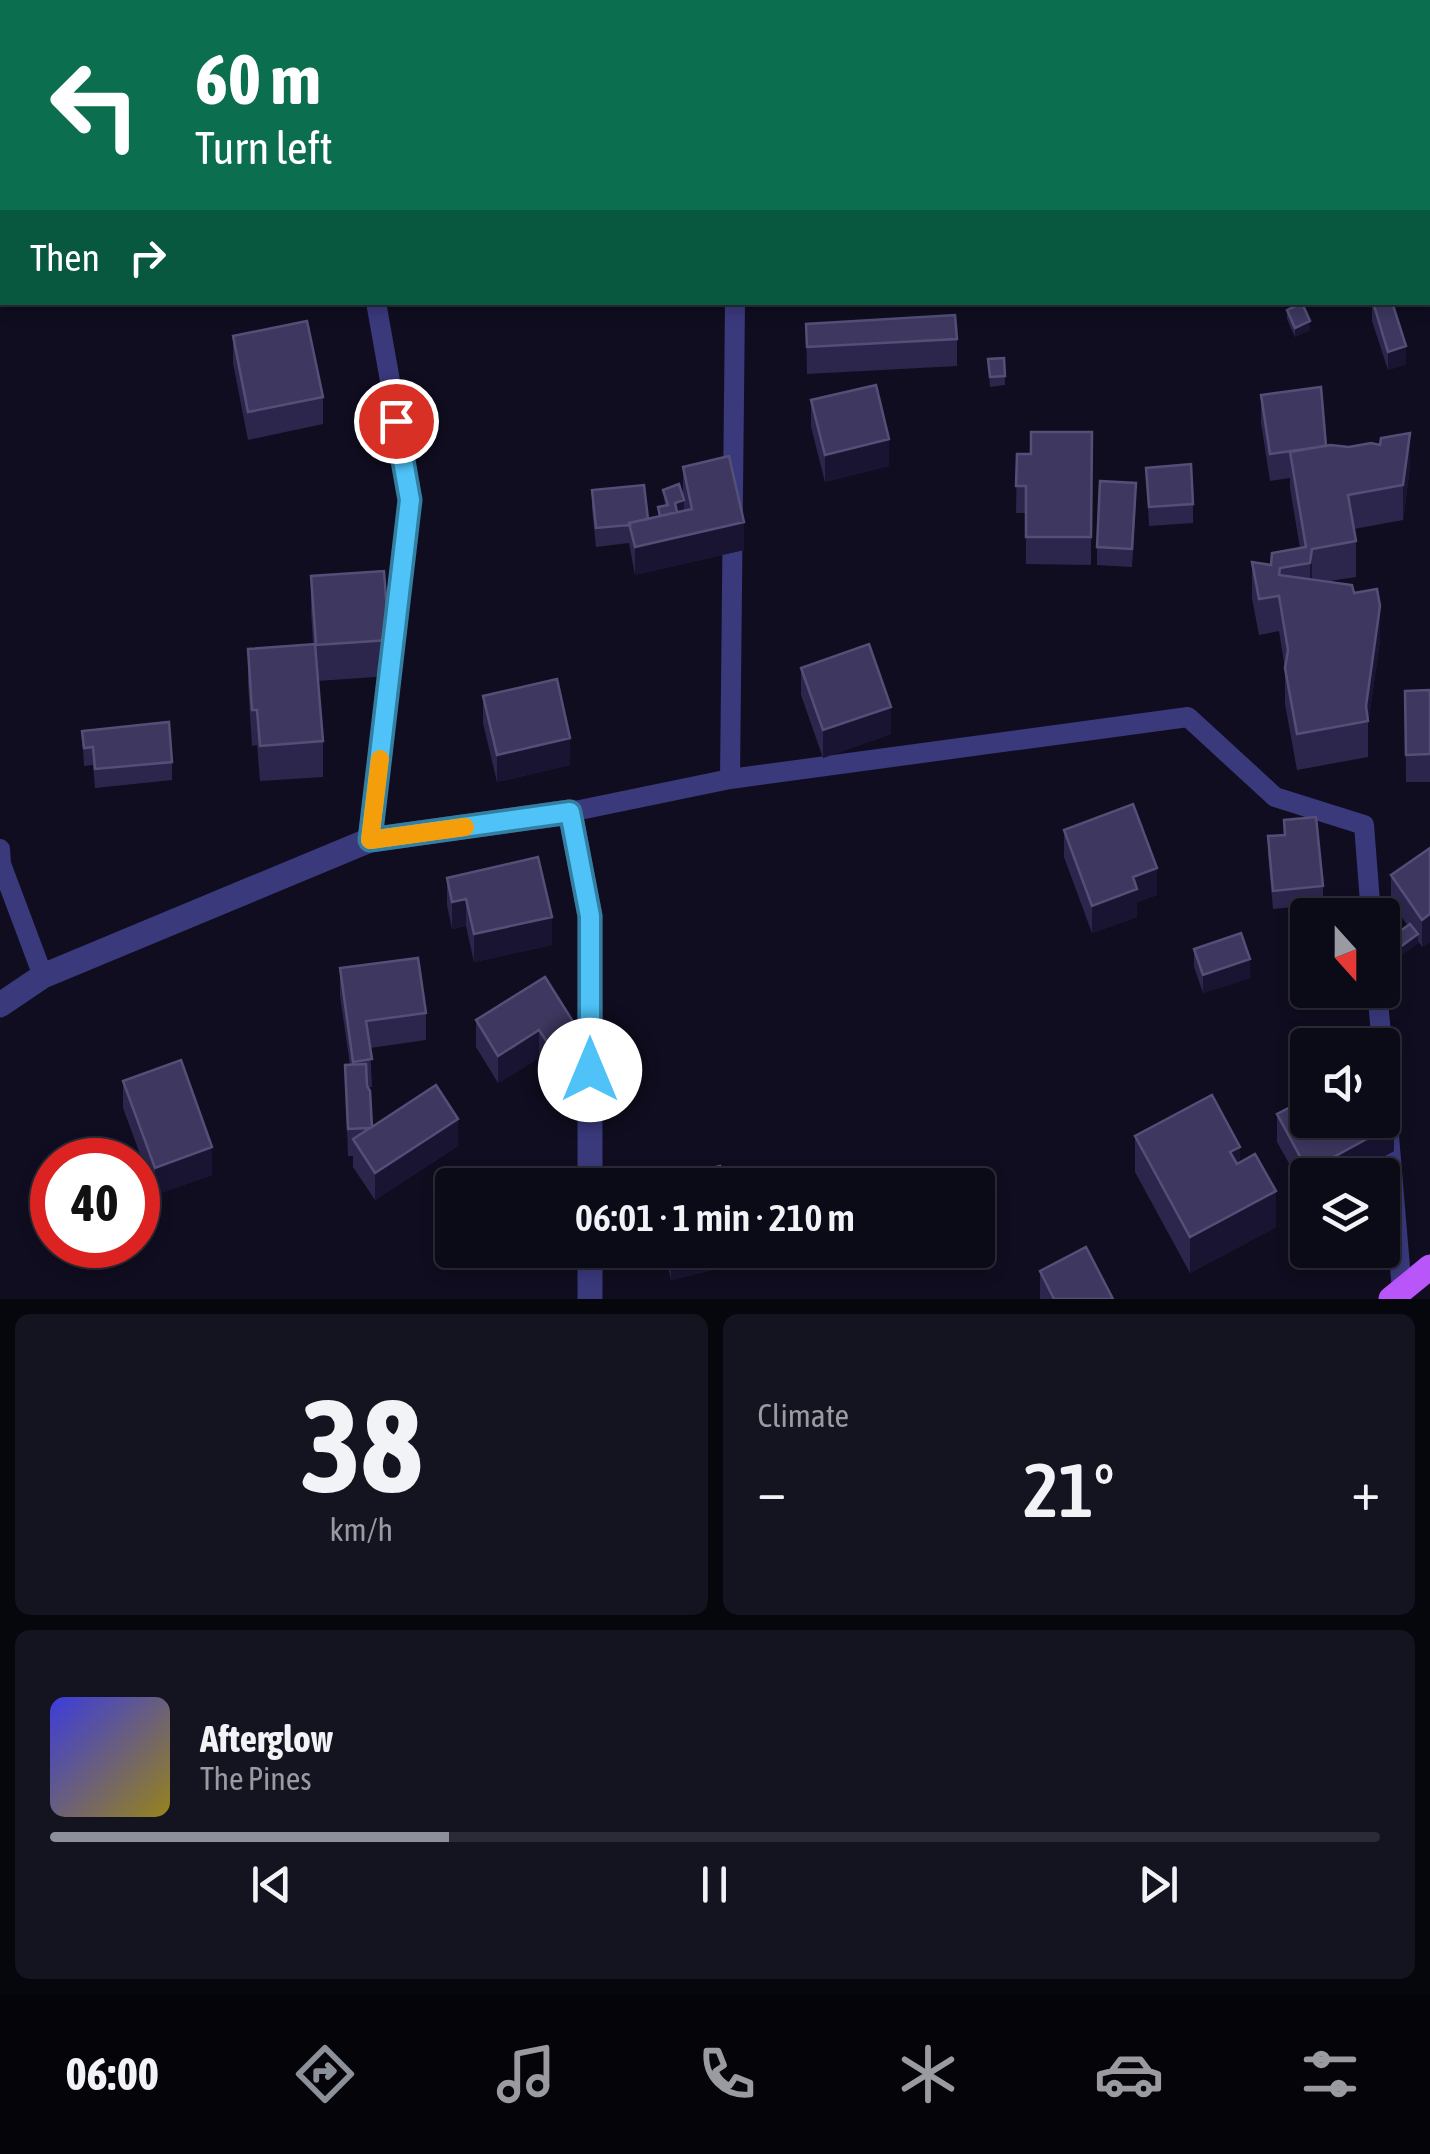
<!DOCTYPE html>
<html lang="en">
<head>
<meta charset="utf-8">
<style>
  :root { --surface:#0b0a17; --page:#141320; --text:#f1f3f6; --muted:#9a9aa1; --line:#2b2b36; --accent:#8c9099 }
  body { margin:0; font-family:"Asap Condensed",sans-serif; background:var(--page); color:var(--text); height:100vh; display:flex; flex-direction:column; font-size:38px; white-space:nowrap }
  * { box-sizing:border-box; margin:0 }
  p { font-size:32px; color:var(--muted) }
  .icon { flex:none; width:55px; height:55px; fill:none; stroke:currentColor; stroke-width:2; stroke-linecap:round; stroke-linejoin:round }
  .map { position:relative; height:1299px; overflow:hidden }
  .sheet { display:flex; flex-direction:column; gap:15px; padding:15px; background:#06060d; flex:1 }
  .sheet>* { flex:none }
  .top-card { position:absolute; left:0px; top:0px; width:1430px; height:305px; box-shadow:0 5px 15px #0003,0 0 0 2px var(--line); background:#0b6e4f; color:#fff; overflow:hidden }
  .needle { width:65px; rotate:159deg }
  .fabs { position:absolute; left:1290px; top:898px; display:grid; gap:20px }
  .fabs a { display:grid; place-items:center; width:110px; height:110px; border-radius:10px; background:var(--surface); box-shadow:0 5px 15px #0003,0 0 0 2px var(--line); font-size:50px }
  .speed { position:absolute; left:30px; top:1138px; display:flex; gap:20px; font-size:50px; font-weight:700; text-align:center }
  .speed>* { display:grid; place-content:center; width:130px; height:130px; border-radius:50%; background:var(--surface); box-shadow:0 5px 15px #0003,0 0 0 2px var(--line); line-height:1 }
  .speed .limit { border:15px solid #d22; background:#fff; color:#111 }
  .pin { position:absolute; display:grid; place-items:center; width:85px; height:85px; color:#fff; margin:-42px; border:5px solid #fff; border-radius:50%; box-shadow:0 2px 10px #0007 }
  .me { position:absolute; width:110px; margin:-55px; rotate:0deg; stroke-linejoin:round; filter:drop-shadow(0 0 8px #0008) }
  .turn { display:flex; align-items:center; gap:35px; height:210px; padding:0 30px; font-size:45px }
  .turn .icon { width:130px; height:130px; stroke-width:2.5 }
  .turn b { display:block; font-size:70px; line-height:85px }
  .then { display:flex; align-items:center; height:95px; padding:0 30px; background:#0003; gap:20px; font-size:38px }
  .big { font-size:75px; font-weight:600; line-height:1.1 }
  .sheet .tile { flex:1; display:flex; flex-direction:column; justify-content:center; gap:15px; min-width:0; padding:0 35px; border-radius:15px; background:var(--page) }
  .sheet .dial { align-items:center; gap:0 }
  .dial b { font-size:130px; line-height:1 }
  .song { display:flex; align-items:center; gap:30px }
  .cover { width:120px; height:120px; border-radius:15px; background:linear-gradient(135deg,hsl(240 70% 55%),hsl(50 70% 35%)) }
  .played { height:10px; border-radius:5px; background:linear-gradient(90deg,var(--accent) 30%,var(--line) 30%) }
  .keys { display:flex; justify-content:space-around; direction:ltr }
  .heat { display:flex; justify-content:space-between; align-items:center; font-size:55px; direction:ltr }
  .sheet .tiles { flex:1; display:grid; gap:15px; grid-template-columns:1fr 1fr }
  .tile:last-child { grid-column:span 2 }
  .trip { position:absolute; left:435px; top:1168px; width:560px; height:100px; border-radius:10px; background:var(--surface); box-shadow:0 5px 15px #0003,0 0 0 2px var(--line); font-weight:600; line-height:100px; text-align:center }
  .tabs { display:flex; height:160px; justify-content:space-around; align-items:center; background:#040409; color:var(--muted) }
  .tabs .icon { width:70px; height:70px }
  .tabs .active { color:var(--accent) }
  .tabs b { font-size:45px; color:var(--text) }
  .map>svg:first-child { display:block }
</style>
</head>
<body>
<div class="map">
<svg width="1430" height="1299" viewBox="0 0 1430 1299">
  <rect width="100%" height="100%" fill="#0f0d1f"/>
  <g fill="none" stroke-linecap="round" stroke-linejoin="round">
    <path stroke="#3a397c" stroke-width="20" d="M 348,2 L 349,0
      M 739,2 L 739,0
      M 735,302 L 730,779 L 1188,717 L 1275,797 L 1364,825 L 1371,915
      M 570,812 L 730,779
      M 370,840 L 411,499 L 376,302
      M 0,849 L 1,864 L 43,976
      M 1377,990 L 1382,1045
      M 1382,1052 L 1402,1291"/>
    <path stroke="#3a397c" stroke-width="25" d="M 0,1005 L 43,976 L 370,840 L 570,812 L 590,916 L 590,1185
      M 590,1299 L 590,1250"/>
    <path stroke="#b956fa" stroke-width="25" d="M 1391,1299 L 1430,1267"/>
  </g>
  <path fill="#2c264c" d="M 1007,0 L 1088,0 L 1088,2 L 1007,2 Z
    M 1372,303 L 1406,364 L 1388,370 L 1372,321 Z
    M 1287,310 L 1310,330 L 1295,337 L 1287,319 Z
    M 806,324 L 957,339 L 957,366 L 807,374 Z
    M 233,336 L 323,397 L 323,424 L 248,440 L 233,363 Z
    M 1004,358 L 1005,385 L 990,387 L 988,359 Z
    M 1261,395 L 1326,446 L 1410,468 L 1403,520 L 1354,529 L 1356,541 L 1356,577 L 1330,581 L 1354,593 L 1380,641 L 1368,724 L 1368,757 L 1297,770 L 1285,704 L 1285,669 L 1279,631 L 1259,635 L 1252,598 L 1252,562 L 1271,565 L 1300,548 L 1290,488 L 1290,478 L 1270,481 L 1261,423 Z
    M 811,400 L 889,466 L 825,482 L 811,427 Z
    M 1092,432 L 1091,565 L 1026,564 L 1026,513 L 1016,513 L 1017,454 L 1031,454 Z
    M 683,467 L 744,550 L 635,575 L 629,543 L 596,547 L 592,509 L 592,490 L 648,519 L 658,517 L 658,507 L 665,506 L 663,490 L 683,494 Z
    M 1146,468 L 1193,504 L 1193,523 L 1149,526 Z
    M 1136,501 L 1132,567 L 1097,565 L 1097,547 Z
    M 311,576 L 389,640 L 389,676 L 318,681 L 323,741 L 323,777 L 260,781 L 257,745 L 252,746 L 248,684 L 248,649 L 313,644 L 311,612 Z
    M 801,668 L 891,734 L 823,758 L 801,695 Z
    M 1430,690 L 1430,782 L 1406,782 L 1405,691 Z
    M 483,696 L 570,765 L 497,782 L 483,723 Z
    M 82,731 L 172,762 L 172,780 L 95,788 L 93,765 L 84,766 Z
    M 1284,820 L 1323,886 L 1323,904 L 1273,909 L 1268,855 L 1268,836 L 1284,835 Z
    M 1064,830 L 1157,895 L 1137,902 L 1137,917 L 1092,933 L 1064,857 Z
    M 1430,848 L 1430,942 L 1422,947 L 1418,941 L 1418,943 L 1400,956 L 1392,946 L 1392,937 L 1408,926 L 1391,902 L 1391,875 Z
    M 447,878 L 552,945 L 474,962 L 466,926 L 452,929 L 447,905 Z
    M 1194,949 L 1250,978 L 1203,993 L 1194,967 Z
    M 340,968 L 426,1013 L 426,1040 L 370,1048 L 372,1087 L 368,1087 L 372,1127 L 458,1146 L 375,1200 L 353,1167 L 353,1156 L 348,1156 L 345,1065 L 350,1065 L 340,996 Z
    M 545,977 L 579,1058 L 551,1076 L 539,1058 L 498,1083 L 476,1047 L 476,1020 Z
    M 123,1081 L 212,1175 L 155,1195 L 123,1108 Z
    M 1277,1114 L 1394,1151 L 1351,1175 L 1308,1175 L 1308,1197 L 1277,1142 Z
    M 1135,1136 L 1240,1163 L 1276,1227 L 1190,1273 L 1135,1172 Z
    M 664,1250 L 737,1250 L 737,1264 L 671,1280 Z
    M 1040,1271 L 1113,1299 L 1040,1299 Z"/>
  <path fill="#191432" d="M 1310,321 L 1310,330 L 1295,337 L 1295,328 Z
    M 1406,346 L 1406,364 L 1388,370 L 1388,352 Z
    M 1410,433 L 1410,468 L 1403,520 L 1403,485 Z
    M 889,439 L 889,466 L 825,482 L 825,455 Z
    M 684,500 L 684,509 L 675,512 L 675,503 Z
    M 744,522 L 744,550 L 635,575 L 635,547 Z
    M 1312,549 L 1312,585 L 1310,599 L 1310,563 Z
    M 1380,606 L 1380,641 L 1368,724 L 1366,706 Z
    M 891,707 L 891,734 L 823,758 L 823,730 Z
    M 570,738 L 570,765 L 497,782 L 497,755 Z
    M 1157,868 L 1157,895 L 1137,902 L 1137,917 L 1092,933 L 1092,906 L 1133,877 Z
    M 466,899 L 466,926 L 452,929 L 452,902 Z
    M 1430,914 L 1430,942 L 1422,947 L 1422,920 Z
    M 552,917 L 552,945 L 474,962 L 474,934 Z
    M 1418,934 L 1418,943 L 1400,956 L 1400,947 Z
    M 1250,959 L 1250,978 L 1203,993 L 1203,975 Z
    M 539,1030 L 539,1058 L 498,1083 L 498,1056 Z
    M 579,1031 L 579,1058 L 551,1076 L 551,1048 Z
    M 458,1119 L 458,1146 L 375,1200 L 375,1173 Z
    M 1394,1124 L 1394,1151 L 1351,1175 L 1308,1175 L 1308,1171 Z
    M 212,1147 L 212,1175 L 155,1195 L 155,1168 Z
    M 1240,1147 L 1240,1182 L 1230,1152 Z
    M 1276,1191 L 1276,1227 L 1190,1273 L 1190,1237 Z
    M 681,1250 L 737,1250 L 737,1264 L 671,1280 L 671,1253 Z"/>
  <path fill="#3e375f" stroke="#554f78" stroke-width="2.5" d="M 841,0 L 902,0 L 903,2 L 841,2 Z
    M 1027,0 L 1088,0 L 1088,2 L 1027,2 Z
    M 1373,302 L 1392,302 L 1406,346 L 1388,352 Z
    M 1302,303 L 1310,321 L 1295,328 L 1287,310 Z
    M 955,315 L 957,339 L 807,347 L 806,324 Z
    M 307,321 L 323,397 L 248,412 L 233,336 Z
    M 1004,358 L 1005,376 L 990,377 L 988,359 Z
    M 876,385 L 889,439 L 825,455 L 811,400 Z
    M 1321,387 L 1326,446 L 1270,454 L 1261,395 Z
    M 1031,432 L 1092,432 L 1091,537 L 1026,537 L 1026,486 L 1016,486 L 1017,454 L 1031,454 Z
    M 1410,433 L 1403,485 L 1348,495 L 1356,541 L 1312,549 L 1310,563 L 1280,568 L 1279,575 L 1352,585 L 1354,593 L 1377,589 L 1380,606 L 1366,706 L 1368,721 L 1297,734 L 1285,668 L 1288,650 L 1279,596 L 1259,599 L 1252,562 L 1271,565 L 1272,553 L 1306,547 L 1290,452 L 1330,445 L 1349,447 L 1371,443 L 1380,445 L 1381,438 Z
    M 729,456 L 744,522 L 635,547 L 629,523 L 692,509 L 683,467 Z
    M 1191,464 L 1193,504 L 1149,507 L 1146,468 Z
    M 1100,481 L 1136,483 L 1132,549 L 1097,547 Z
    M 679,484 L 684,500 L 675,503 L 677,512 L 660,516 L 658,507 L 668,505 L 663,490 Z
    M 644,485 L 648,519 L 629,523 L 630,525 L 596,528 L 592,490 Z
    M 384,571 L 389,640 L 316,645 L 311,576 Z
    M 315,644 L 323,741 L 260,746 L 257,710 L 252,710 L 248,649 Z
    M 869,644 L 891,707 L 823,730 L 801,668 Z
    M 557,679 L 570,738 L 497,755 L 483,696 Z
    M 1430,690 L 1430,754 L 1406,755 L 1405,691 Z
    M 169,722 L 172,762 L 95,769 L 93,747 L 84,748 L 82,731 Z
    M 1133,804 L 1157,868 L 1133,877 L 1137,889 L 1092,906 L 1064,830 Z
    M 1316,817 L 1323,886 L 1273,891 L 1268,836 L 1285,835 L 1284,820 Z
    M 1430,848 L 1430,914 L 1422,920 L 1391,875 Z
    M 538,857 L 552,917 L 474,934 L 466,899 L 452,902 L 447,878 Z
    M 1410,924 L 1418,934 L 1400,947 L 1392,937 Z
    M 1241,933 L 1250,959 L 1203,975 L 1194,949 Z
    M 418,958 L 426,1013 L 366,1021 L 372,1059 L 353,1062 L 340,968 Z
    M 545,977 L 579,1031 L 551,1048 L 539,1030 L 498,1056 L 476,1020 Z
    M 181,1060 L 212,1147 L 155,1168 L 123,1081 Z
    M 366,1064 L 367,1086 L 370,1091 L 372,1127 L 436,1085 L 458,1119 L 375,1173 L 353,1139 L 370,1128 L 348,1129 L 345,1065 Z
    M 1212,1095 L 1240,1147 L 1230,1152 L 1237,1164 L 1255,1154 L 1276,1191 L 1190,1237 L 1135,1136 Z
    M 1308,1098 L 1308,1120 L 1382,1120 L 1382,1103 L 1394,1124 L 1308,1171 L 1277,1114 Z
    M 720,1166 L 724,1185 L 655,1185 L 654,1182 Z
    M 1086,1247 L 1113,1299 L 1054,1299 L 1040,1271 Z"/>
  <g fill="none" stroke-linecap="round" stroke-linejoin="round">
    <defs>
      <path id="route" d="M 396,421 L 410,500 L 370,840 L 570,812 L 590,916 L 590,1070"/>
    </defs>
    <use href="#route" stroke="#337fa1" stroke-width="25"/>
    <use href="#route" stroke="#4fc3f7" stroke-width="18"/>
    <path stroke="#f59e0b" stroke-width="18" d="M 380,759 L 370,840 L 465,827"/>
  </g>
</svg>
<div class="fabs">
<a><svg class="needle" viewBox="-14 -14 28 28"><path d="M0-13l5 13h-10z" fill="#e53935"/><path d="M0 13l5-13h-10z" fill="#9a9aa1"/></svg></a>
<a><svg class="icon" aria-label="sound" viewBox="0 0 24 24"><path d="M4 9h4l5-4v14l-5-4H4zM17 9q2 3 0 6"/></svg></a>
<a><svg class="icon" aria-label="layers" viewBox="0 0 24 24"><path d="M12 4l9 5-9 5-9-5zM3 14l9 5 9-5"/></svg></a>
</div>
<div class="speed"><div class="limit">40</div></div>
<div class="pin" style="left:396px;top:421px;background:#d93025"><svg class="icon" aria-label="arrive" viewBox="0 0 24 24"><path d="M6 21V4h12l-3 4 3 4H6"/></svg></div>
<svg class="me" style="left:590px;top:1070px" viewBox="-20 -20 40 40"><circle r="19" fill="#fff"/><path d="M0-13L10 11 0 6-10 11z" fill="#4fc3f7"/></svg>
<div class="trip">06:01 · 1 min · 210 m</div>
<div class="top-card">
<div class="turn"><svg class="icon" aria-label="left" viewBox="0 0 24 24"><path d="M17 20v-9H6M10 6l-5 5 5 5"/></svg><div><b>60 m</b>Turn left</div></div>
<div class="then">Then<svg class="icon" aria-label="right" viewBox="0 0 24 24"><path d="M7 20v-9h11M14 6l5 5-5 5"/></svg></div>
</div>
</div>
<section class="sheet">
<div class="tiles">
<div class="tile dial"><b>38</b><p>km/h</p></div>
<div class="tile"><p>Climate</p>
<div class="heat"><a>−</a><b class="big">21°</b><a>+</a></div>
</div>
<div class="tile">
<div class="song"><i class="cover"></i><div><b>Afterglow</b><p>The Pines</p></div></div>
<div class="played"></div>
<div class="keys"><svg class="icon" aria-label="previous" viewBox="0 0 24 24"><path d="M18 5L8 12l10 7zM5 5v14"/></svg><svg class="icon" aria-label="pause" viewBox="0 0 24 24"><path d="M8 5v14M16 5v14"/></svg><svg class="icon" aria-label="next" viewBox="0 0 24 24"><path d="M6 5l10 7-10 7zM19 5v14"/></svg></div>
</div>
</div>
</section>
<nav class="tabs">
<b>06:00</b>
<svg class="icon active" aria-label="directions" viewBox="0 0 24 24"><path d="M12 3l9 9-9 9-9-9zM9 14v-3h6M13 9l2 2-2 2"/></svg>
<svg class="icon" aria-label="music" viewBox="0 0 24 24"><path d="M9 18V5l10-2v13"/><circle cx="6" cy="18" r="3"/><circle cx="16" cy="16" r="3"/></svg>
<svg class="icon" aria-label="phone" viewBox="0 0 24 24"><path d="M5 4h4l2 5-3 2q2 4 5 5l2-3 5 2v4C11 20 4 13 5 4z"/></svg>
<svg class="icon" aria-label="climate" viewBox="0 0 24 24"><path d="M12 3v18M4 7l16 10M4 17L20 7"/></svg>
<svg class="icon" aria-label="car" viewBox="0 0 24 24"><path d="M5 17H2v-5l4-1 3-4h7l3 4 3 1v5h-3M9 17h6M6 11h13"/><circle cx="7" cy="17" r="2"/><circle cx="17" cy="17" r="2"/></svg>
<svg class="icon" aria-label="filters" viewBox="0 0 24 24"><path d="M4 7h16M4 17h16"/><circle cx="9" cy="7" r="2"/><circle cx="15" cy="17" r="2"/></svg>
</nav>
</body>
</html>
